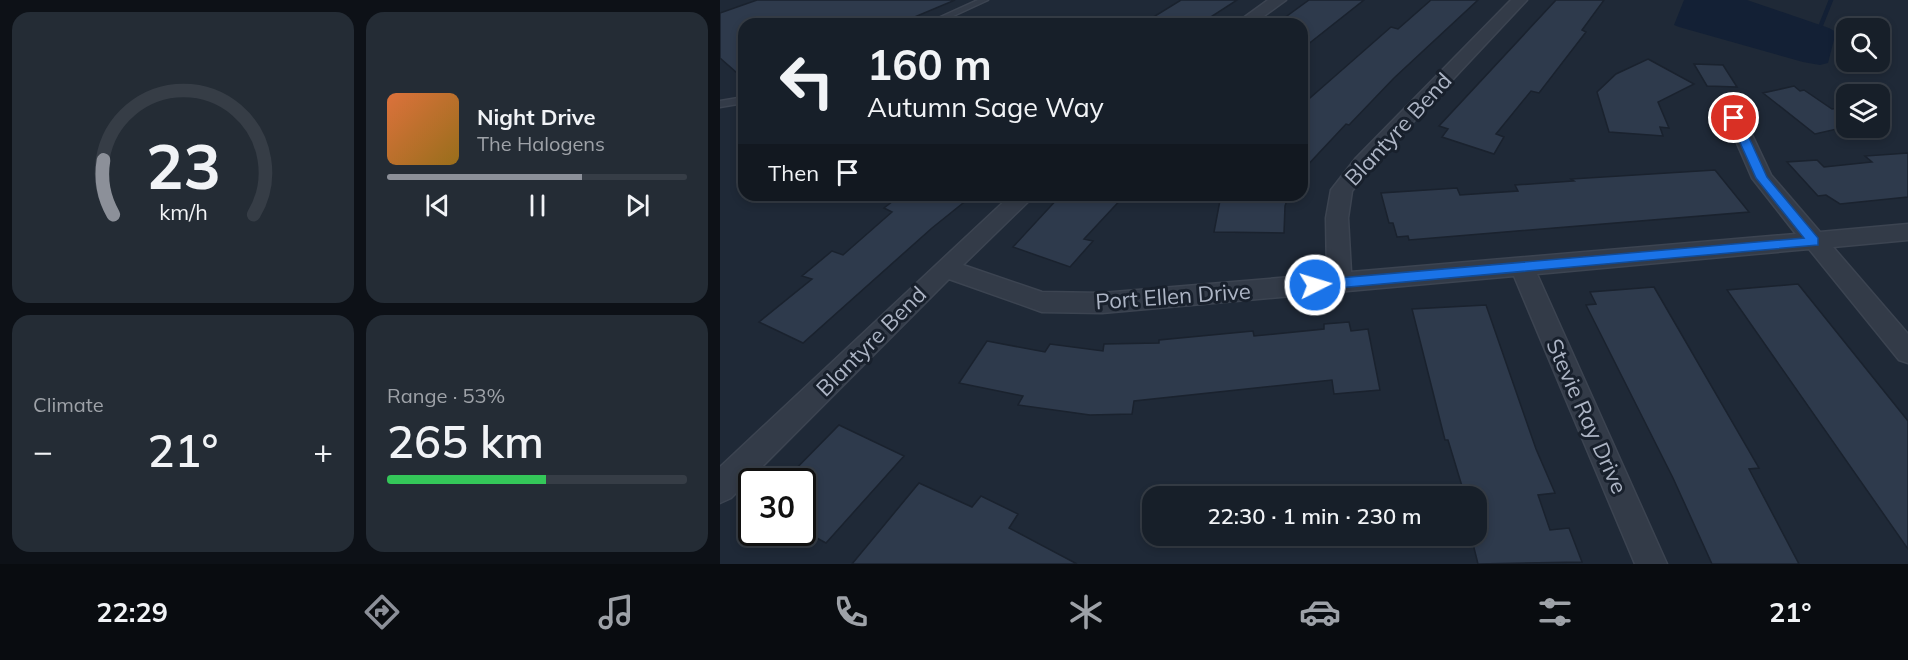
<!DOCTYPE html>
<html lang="en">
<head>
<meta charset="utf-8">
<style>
  :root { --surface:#171f29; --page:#242c35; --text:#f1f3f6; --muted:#9ea2a8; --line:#363d46; --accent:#8c9099 }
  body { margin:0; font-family:Mulish,sans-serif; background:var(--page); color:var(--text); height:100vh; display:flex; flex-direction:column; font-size:22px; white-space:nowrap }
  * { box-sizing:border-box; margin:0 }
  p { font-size:20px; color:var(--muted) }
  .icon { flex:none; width:33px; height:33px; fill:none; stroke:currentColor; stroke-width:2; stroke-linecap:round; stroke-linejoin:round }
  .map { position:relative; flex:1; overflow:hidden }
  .drawer { display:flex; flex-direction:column; gap:12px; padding:12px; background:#0d1117; width:720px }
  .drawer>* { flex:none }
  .banner { position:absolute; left:18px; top:18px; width:570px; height:183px; border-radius:18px; box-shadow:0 3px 9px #0003,0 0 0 2px var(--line); background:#171f29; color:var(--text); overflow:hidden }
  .fabs { position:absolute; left:1116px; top:18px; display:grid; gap:12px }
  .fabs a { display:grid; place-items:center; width:54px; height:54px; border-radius:12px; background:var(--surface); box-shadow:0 3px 9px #0003,0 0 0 2px var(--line); font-size:30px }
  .speed { position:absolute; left:18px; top:468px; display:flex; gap:12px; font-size:30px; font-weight:700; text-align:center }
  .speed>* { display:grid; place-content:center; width:78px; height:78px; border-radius:50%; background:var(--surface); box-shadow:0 3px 9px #0003,0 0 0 2px var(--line); line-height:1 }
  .speed .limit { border:3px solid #111; border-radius:9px; background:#fff; color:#111 }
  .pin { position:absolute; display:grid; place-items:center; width:51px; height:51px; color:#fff; margin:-26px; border:3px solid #fff; border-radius:50%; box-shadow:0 2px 6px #0007 }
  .me { position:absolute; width:66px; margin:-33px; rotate:85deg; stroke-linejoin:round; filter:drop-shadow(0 0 4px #0008) }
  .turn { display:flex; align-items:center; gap:21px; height:126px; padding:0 30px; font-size:27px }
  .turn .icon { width:78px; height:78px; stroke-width:2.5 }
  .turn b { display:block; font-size:42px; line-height:51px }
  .then { display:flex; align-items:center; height:57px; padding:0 30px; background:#0003; gap:12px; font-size:22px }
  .big { font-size:45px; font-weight:600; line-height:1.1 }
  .drawer .tile { flex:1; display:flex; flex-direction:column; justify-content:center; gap:9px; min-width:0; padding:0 21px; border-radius:18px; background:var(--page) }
  .drawer .dial { align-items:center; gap:0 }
  .dial svg { height:156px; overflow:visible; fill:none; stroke:var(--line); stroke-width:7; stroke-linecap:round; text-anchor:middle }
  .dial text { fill:var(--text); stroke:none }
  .song { display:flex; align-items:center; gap:18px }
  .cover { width:72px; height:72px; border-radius:9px; background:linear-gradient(135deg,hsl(20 70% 55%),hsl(40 70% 35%)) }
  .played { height:6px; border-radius:3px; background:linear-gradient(90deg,var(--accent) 65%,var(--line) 65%) }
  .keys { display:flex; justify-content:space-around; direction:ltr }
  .heat { display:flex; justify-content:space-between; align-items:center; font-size:33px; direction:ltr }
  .charge { height:9px; border-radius:4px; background:linear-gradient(90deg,#34c759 53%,var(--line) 0) }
  .drawer .tiles { flex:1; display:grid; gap:12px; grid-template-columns:repeat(2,1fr) }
  .trip { position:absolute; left:422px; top:486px; width:345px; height:60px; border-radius:18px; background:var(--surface); box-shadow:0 3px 9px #0003,0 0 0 2px var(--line); font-weight:600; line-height:60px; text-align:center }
  .tab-bar { display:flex; height:96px; justify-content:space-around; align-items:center; background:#090c10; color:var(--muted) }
  .tab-bar .icon { width:42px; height:42px }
  .tab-bar .selected { color:var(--accent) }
  .tab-bar b { font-size:27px; color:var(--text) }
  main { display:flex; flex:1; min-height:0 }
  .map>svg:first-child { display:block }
</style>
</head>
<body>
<main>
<section class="drawer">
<div class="tiles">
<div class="tile dial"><svg viewBox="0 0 100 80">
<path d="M14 69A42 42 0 1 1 86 69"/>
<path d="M14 69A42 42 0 0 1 9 41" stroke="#8c9099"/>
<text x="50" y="56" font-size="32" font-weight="700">23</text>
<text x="50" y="72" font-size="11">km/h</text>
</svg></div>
<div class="tile">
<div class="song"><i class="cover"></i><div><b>Night Drive</b><p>The Halogens</p></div></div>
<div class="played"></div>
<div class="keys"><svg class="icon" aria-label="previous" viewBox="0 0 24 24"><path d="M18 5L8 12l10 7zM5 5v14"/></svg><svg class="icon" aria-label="pause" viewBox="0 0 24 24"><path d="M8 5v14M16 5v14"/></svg><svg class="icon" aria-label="next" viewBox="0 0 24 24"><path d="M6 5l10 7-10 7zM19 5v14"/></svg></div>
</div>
<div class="tile"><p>Climate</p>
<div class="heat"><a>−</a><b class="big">21°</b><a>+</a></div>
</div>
<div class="tile"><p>Range · 53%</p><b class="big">265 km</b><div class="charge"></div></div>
</div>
</section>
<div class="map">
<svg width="1188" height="564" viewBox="0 0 1188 564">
  <rect width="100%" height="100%" fill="#1f2937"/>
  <path fill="#132035" d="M 964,0 L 1027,0 L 1109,28 L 1116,32 L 1108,63 L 1100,65 L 1083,62 L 959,27 L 954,25 Z"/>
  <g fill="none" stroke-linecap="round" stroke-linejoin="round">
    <path stroke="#132035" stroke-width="4.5" d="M 1101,25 L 1111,0"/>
  </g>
  <path fill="#2e3a4c" stroke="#1a222e" stroke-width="1.5" d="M 37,0 L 235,0 L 178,24 L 24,24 L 24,79 L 0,58 L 0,13 Z
    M 461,0 L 517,0 L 480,24 L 422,24 Z
    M 589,0 L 644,0 L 582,49 L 582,24 L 556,24 Z
    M 711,0 L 758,0 L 674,78 L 629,125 L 626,124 L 582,171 L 582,105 L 671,27 L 678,29 Z
    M 836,0 L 884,0 L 862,30 L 866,32 L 819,93 L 811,91 L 776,134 L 784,137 L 774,154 L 722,137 L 728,129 L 719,126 Z
    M 928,59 L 974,84 L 938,102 L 949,128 L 940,127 L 943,136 L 889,132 L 877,92 L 896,74 Z
    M 974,64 L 1003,65 L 1017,87 L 987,86 Z
    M 1074,86 L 1080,91 L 1084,90 L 1112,109 L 1126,107 L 1126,127 L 1095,134 L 1043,93 Z
    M 1188,153 L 1188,197 L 1120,204 L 1106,195 L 1098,196 L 1067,162 L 1097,160 L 1104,167 L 1152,162 L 1145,156 Z
    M 995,170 L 1029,212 L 689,240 L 688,236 L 677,237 L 673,223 L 669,223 L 661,193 L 737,188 L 740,195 L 798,191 L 795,185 L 854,181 L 851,179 Z
    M 181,195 L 253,195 L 212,228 L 83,343 L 39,322 L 92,279 L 82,276 L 112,251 L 123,255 L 172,212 L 164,208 Z
    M 341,195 L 405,195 L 364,239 L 373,241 L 350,267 L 293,247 Z
    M 501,195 L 569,195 L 565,206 L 564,233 L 494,232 Z
    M 1078,284 L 1188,421 L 1188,549 L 1007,290 Z
    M 934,287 L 1039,468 L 1029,469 L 1079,564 L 992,564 L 953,478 L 866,305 L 876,304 L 870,292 Z
    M 766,305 L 816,449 L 835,493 L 818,495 L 830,530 L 849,528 L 862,562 L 758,564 L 751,536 L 756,536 L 756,496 L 745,496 L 728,440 L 725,440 L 692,309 Z
    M 629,322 L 631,331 L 648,329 L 660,390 L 614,394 L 612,380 L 414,401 L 412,414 L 370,415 L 298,405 L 303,396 L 239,383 L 267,341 L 325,352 L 330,344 L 383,351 L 384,344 L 439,343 L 439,340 L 533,331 L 534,336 L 604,329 L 604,324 Z
    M 119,425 L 184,456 L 106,543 L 82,530 L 82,482 L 63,482 Z
    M 199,483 L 252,507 L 261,496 L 298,514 L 289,528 L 357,564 L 132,564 Z"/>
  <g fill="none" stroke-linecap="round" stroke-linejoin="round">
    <defs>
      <path id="lane" d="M 258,0 L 268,0 L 216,24 L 205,24 Z
        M 24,97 L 24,103 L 0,107 L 0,101 Z"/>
      <path id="street" d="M 548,0 L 566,0 L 533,24 L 515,24 Z
        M 791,0 L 807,0 L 650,168 L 632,191 L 628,218 L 631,272 L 1076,234 L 1032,178 L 1006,118 L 1015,112 L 1024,118 L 1051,175 L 1100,232 L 1188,224 L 1188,240 L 1113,247 L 1188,334 L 1188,363 L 1179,360 L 1089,249 L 817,274 L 947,564 L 915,564 L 794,276 L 382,313 L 322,312 L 229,279 L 11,498 L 0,503 L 0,467 L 291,195 L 315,195 L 243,265 L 322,292 L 382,293 L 607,274 L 606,218 L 611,190 L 636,158 Z"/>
    </defs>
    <use href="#lane" stroke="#3c4451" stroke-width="3"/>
    <use href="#street" stroke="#3c4451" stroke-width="3"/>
    <use href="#lane" fill="#333b48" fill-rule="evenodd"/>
    <use href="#street" fill="#333b48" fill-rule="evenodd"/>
  </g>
  <path fill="#1a73e8" stroke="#114b97" stroke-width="1.5" d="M 1011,115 L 1020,118 L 1047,177 L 1098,238 L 1098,245 L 595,290 L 588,285 L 595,280 L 1084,238 L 1036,178 L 1009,118 Z"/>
  <g text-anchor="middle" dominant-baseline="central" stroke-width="6" stroke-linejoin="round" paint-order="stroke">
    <g font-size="22" fill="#adb5c5" stroke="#18202c">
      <text transform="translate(678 129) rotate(-47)">Blantyre Bend</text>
      <text transform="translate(453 296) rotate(-4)">Port Ellen Drive</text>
      <text transform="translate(151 341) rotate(-45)">Blantyre Bend</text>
      <text transform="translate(867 416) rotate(66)">Stevie Ray Drive</text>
    </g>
  </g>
</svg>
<div class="fabs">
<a><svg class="icon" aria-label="search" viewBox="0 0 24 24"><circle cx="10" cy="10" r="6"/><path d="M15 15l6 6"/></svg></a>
<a><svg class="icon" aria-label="layers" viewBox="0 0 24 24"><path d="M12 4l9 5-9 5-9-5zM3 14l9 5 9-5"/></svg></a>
</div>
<div class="speed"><div class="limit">30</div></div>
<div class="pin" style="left:1014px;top:118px;background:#d93025"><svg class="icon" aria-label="arrive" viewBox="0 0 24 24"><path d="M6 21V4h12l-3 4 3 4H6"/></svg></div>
<svg class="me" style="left:595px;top:285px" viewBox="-20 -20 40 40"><circle r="17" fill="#1a73e8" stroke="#fff" stroke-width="3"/><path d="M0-11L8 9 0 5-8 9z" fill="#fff"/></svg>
<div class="trip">22:30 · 1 min · 230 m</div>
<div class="banner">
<div class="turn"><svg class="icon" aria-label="left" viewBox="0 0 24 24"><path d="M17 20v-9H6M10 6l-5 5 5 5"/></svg><div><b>160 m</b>Autumn Sage Way</div></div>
<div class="then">Then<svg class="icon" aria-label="arrive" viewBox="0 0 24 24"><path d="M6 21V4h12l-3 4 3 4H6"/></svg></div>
</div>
</div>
</main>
<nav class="tab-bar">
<b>22:29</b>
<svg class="icon selected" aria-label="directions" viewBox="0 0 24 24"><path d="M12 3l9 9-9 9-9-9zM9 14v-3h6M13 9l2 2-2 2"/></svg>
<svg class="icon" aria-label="music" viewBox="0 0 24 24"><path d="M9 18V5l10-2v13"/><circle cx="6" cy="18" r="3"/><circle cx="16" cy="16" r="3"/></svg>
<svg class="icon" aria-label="phone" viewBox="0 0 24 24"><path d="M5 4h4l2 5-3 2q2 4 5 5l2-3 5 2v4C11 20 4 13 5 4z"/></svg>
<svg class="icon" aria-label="climate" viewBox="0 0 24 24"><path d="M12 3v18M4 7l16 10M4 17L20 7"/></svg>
<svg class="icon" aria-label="car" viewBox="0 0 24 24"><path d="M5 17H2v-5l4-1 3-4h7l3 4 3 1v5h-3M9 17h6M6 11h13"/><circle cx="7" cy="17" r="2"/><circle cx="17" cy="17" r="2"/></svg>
<svg class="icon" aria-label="filters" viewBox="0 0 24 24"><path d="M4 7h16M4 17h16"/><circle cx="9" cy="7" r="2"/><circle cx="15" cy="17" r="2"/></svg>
<b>21°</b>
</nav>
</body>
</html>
